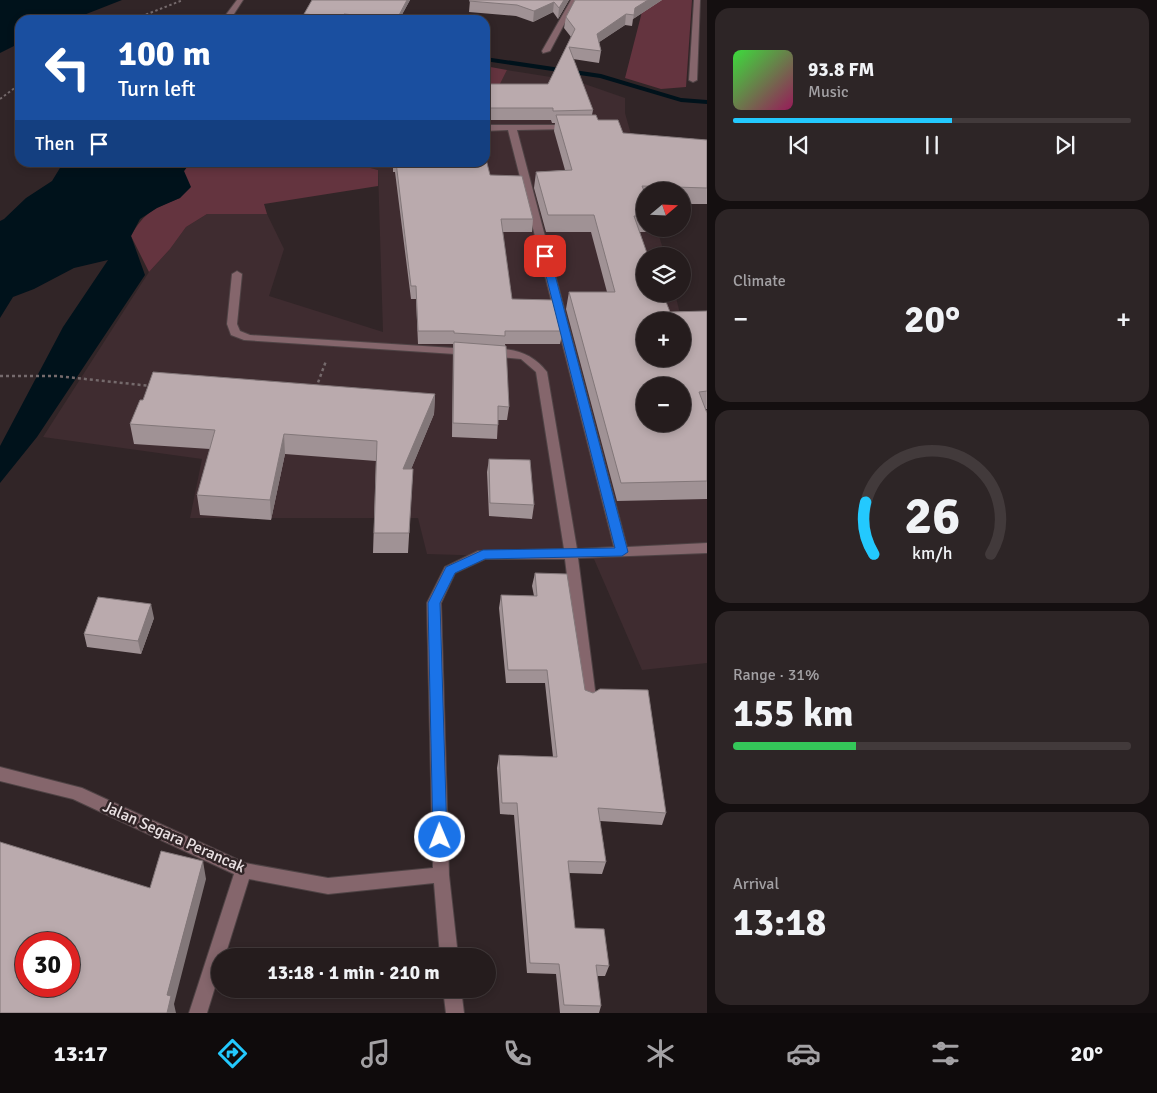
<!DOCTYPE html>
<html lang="en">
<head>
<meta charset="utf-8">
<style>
  :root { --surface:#251c1d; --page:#2d2526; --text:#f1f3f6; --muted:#a3a1a4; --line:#423a3b; --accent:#23c9fe }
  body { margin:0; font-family:Signika,sans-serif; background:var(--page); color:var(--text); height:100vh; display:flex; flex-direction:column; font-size:19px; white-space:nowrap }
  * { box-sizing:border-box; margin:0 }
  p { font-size:16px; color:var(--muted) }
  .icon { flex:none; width:28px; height:28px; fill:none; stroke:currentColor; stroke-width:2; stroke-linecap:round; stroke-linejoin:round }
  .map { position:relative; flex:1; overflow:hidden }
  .panel { display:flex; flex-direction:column; gap:8px; padding:8px; background:#140f10; width:450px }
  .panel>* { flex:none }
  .banner { position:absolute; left:15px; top:15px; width:475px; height:152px; border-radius:15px; box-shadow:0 2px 8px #0003,0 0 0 1px var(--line); background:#1a4fa0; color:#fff; overflow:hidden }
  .needle { width:32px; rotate:71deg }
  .fabs { position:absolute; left:636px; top:182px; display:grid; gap:10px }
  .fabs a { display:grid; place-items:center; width:55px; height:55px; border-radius:50%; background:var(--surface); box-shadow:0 2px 8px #0003,0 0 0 1px var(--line); font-size:25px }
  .speed { position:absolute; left:15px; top:932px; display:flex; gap:10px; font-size:25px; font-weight:700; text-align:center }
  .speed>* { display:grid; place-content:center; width:65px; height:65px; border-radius:50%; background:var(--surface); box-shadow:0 2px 8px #0003,0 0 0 1px var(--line); line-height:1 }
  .speed .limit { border:8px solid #d22; background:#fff; color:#111 }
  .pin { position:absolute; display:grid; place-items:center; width:42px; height:42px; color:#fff; margin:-21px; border-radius:10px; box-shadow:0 2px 8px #0006 }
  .me { position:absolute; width:55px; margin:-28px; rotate:359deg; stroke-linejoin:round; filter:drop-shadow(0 0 4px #0008) }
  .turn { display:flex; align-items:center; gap:18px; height:105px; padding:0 20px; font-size:22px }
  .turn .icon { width:65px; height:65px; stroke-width:2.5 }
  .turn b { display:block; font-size:35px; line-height:42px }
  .then { display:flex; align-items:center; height:48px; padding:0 20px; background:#0003; gap:10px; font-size:19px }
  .big { font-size:38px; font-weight:700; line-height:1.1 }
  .panel .card { flex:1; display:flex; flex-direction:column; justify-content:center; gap:8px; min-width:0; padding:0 18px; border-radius:15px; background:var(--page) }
  .panel .dial { align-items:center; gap:0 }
  .dial svg { height:130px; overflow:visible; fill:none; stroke:var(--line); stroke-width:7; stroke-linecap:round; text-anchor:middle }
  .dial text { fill:var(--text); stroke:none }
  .song { display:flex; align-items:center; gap:15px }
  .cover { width:60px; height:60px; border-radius:8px; background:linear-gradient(135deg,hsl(120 70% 55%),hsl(330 70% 35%)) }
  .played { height:5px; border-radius:2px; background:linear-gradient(90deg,var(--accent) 55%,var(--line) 55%) }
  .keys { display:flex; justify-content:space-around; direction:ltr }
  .heat { display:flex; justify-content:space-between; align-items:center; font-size:28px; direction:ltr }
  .charge { height:8px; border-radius:4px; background:linear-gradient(90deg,#34c759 31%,var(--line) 0) }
  .trip { position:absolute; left:211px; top:948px; width:285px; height:50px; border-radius:25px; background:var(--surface); box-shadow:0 2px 8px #0003,0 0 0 1px var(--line); font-weight:700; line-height:50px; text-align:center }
  .tab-bar { display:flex; height:80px; justify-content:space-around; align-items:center; background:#0f0b0c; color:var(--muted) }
  .tab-bar .icon { width:35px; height:35px }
  .tab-bar .active { color:var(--accent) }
  .tab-bar b { font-size:22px; color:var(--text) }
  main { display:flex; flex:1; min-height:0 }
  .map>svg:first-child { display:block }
</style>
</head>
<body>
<main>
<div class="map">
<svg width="707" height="1013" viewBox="0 0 707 1013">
  <rect width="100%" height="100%" fill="#312527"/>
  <path fill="#3f2c30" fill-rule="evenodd" d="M 507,70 L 576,81 L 625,98 L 625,113 L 647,191 L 645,191 L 645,229 L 657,229 L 665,256 L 645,256 L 645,294 L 675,294 L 682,321 L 645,321 L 645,359 L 682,359 L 682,321 L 707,411 L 707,663 L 642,670 L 594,559 L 427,554 L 418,518 L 190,518 L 202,459 L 43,437 L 149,272 L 170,249 L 186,227 L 207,214 L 267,214 L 284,249 L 269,296 L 383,332 L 378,170 L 348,163 L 485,162 L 485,88 L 498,88 ZM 645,386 L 682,386 L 682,424 L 645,424 Z"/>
  <path fill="#64343f" d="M 645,0 L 692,0 L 686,87 L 661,89 L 625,78 Z
    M 485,66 L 507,70 L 498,88 L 485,88 Z
    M 348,162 L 378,170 L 378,186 L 264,204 L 267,214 L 207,214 L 186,227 L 170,249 L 149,272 L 131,236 C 145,211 155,208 180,198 L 184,171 L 190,163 Z"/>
  <path fill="#00121b" d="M 0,0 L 122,0 L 71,20 L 20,20 L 20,43 L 0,53 Z
    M 63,163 L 190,163 L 184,171 L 191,187 L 180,198 L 157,208 L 140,219 L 131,236 L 145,275 L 37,437 L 0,483 L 0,446 L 63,327 L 108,260 L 74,268 L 34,289 L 13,297 L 0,318 L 0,221 L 4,219 L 26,198 L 52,181 Z"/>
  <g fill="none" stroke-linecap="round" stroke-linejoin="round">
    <path fill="#00121b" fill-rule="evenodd" d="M 485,57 L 601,74 L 681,98 L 707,100 L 707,104 L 681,102 L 600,78 L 485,61 Z"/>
    <defs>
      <path id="minor" d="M 237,0 L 243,0 L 230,20 L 222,20 Z
        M 571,0 L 577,0 L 550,51 L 543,53 L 542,51 Z
        M 694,0 L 700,0 L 697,80 L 693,82 L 689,80 Z
        M 485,125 L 571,125 L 575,127 L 571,129 L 517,130 L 627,547 L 707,543 L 707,553 L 578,558 L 596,698 L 594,702 L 589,704 L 584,702 L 582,698 L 565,559 L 485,559 L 455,573 L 441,603 L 449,875 L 458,956 L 440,956 L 434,883 L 328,894 L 249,879 L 225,956 L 220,956 L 220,971 L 207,1013 L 189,1013 L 234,874 L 73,799 L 0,781 L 0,767 L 82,788 L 245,863 L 328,878 L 433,868 L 427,603 L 445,567 L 478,551 L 564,549 L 536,372 L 521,359 L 490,356 L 486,355 L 485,353 L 486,351 C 509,345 533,353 547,372 L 577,549 L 614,547 L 508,130 L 485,131 Z
        M 237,271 L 242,274 L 237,324 L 240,331 L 250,335 L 470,349 L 475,352 L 470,355 L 244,340 L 231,335 L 227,324 L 232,274 Z
        M 443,989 L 461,989 L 464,1013 L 446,1013 Z"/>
    </defs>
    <use href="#minor" stroke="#4f4345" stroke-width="2"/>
    <path stroke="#756a6c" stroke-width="2" stroke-dasharray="2.5 2.5" stroke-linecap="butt" d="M 132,20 L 183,0
      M 0,99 L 20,84"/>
    <path stroke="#756a6c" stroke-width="2.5" stroke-dasharray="3 3" stroke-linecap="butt" d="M 0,376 L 57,376 L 151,386
      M 316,388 L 326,361"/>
    <use href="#minor" fill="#85666c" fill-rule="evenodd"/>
  </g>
  <path fill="#a09295" d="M 410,0 L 399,20 L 304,20 L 304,14 Z
    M 470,0 L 569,0 L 558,19 L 553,12 L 533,22 L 516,16 L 469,12 Z
    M 575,0 L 662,0 L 633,19 L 632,26 L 625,25 L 599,42 L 601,51 L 599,63 L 573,59 L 593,110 L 592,115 L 598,120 L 623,133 L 707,140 L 707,204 L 682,204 L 682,191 L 645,191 L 645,229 L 650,229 L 649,232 L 640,232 L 645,294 L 670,312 L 707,311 L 707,409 L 706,409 L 707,413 L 707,499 L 617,501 L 566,309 L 569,292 L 607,292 L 591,232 L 546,232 L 534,188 L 536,172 L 565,170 L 554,131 L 555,123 L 552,123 L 551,120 L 485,120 L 485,84 L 548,84 L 571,37 L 564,28 L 566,17 Z
    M 393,162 L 485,162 L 490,175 L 533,219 L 532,232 L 502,232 L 512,299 L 563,331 L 560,344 L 505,344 L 509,407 L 507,420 L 498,420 L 497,439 L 452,437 L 453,346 L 453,344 L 418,344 L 416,299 L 411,299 L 395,172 L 393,172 Z
    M 435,394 L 434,414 L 411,469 L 413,469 L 408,553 L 373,553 L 376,461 L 285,454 L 271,520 L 200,515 L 197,495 L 210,449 L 134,444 L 130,424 Z
    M 489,459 L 534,505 L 532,519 L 489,516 L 487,472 Z
    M 535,573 L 585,690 L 666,813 L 662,825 L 600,821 L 606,862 L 602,874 L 569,873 L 575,928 L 609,966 L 605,976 L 597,976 L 601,1006 L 599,1013 L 560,1013 L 556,974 L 527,973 L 514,815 L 500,814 L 497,768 L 499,755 L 553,757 L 545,683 L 506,683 L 499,608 L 501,595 L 534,596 L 532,586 Z
    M 154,618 L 141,654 L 87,647 L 84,634 Z"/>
  <path fill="#827779" d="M 407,0 L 410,0 L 399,20 L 397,20 Z
    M 564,0 L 569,0 L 558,19 L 559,8 Z
    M 648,0 L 662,0 L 633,19 L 632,26 L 635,8 Z
    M 554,2 L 553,12 L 533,22 L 534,11 Z
    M 626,14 L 625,25 L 595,45 L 597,34 Z
    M 435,394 L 434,414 L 403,489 L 403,469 Z
    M 284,434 L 285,454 L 271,520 L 270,500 Z
    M 151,604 L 154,618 L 141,654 L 138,641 Z
    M 203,861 L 206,879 L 174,1004 L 176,1013 L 167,1013 L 167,995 Z"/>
  <path fill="#baaaad" stroke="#827779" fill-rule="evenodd" d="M 312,0 L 407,0 L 397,19 L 344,14 L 342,17 L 304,14 Z
    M 470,0 L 564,0 L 559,8 L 554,2 L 534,11 L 517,5 L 469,1 Z
    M 575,0 L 648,0 L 635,8 L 634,15 L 626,14 L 597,34 L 601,51 L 569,47 L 593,110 L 553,111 L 553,108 L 485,108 L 485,84 L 548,84 L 575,29 L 566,17 Z
    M 556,115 L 596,115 L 598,120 L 618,120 L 623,133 L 707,140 L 707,188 L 642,186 L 645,193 L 645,216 L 634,216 L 648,256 L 645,256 L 645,294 L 663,294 L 670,312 L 707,311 L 707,391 L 699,392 L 707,413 L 707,481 L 621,483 L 569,292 L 615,292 L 594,215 L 548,215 L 536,172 L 572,170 ZM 645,321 L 682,321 L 682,359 L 645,359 ZM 645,386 L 682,386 L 682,424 L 645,424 Z
    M 485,155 L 490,175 L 522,176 L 533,219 L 501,219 L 512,299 L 554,300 L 563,331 L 505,331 L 505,336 L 454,333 L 454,331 L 418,331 L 416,286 L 411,286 L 396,162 L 485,162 Z
    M 454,342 L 506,346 L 509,407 L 498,406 L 498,425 L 453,423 Z
    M 153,372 L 435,394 L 403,469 L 413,469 L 409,533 L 374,533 L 377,441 L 284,434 L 270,500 L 197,495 L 215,430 L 130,424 L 140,400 L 143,400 Z
    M 489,459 L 530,460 L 534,505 L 490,503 Z
    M 535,573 L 567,574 L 585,690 L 593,693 L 600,689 L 648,690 L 666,813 L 598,808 L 606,862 L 568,861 L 575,928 L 604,929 L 609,966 L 596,965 L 601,1006 L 564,1005 L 559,964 L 530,963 L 517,803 L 502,803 L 499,755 L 557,757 L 547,670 L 508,670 L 501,595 L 537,596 Z
    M 98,597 L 151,604 L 138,641 L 84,634 Z
    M 0,842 L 150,888 L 161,851 L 203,861 L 167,995 L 171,996 L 167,1013 L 0,1013 ZM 26,944 L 69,944 L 69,986 L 26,986 Z"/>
  <path fill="#1a73e8" stroke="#114b97" d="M 545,253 L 550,256 L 628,552 L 622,556 L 485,559 L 455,573 L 440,603 L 447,837 L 445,841 L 440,843 L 435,841 L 433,837 L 428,603 L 446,567 L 483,550 L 615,548 L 541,256 Z"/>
  <g text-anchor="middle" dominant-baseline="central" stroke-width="5" stroke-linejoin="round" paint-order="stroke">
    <g font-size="16" fill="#eae1e3" stroke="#312527">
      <text transform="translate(174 837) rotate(24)">Jalan Segara Perancak</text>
    </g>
  </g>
</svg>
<div class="fabs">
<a><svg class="needle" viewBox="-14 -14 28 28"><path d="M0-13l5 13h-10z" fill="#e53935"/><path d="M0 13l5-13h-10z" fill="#a3a1a4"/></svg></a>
<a><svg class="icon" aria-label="layers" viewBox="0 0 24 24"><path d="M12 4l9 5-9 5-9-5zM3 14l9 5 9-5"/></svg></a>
<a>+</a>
<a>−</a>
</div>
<div class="speed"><div class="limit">30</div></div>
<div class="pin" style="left:545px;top:256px;background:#d93025"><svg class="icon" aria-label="arrive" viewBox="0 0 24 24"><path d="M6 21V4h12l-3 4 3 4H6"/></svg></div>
<svg class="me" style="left:440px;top:837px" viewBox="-20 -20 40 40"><circle r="17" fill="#1a73e8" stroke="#fff" stroke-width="3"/><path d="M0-11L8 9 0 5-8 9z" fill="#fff"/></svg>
<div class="trip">13:18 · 1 min · 210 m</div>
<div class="banner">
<div class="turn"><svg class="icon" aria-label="left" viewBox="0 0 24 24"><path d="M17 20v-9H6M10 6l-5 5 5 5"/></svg><div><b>100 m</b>Turn left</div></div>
<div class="then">Then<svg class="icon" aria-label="arrive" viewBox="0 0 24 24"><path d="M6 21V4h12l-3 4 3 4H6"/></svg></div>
</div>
</div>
<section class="panel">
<div class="card">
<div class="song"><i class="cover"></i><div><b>93.8 FM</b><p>Music</p></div></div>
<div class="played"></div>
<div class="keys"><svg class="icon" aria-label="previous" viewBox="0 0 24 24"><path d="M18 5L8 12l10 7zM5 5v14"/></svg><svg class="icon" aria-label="pause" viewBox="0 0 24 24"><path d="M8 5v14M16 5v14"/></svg><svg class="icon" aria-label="next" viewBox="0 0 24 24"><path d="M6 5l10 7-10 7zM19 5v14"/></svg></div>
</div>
<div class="card"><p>Climate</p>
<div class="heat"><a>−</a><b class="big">20°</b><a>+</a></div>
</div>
<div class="card dial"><svg viewBox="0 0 100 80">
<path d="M14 69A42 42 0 1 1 86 69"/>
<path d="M14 69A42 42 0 0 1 9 37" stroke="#23c9fe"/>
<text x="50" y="56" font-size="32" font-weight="700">26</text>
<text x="50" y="72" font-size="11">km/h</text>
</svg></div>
<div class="card"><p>Range · 31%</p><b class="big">155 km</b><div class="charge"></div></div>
<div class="card"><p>Arrival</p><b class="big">13:18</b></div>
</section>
</main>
<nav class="tab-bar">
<b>13:17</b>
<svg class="icon active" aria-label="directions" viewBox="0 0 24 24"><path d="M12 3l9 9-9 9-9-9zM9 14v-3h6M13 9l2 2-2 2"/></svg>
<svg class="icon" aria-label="music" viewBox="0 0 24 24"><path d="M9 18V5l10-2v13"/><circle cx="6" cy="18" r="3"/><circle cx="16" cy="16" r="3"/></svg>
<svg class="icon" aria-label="phone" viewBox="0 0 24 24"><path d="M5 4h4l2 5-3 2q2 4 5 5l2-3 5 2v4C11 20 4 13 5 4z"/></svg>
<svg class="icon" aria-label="climate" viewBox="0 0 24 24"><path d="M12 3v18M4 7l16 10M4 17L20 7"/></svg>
<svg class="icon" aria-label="car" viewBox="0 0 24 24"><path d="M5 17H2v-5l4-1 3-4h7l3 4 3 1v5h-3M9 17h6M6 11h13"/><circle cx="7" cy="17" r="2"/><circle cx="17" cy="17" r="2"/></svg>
<svg class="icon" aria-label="filters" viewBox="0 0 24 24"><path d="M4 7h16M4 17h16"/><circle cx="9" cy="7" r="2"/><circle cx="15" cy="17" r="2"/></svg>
<b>20°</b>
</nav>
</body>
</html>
